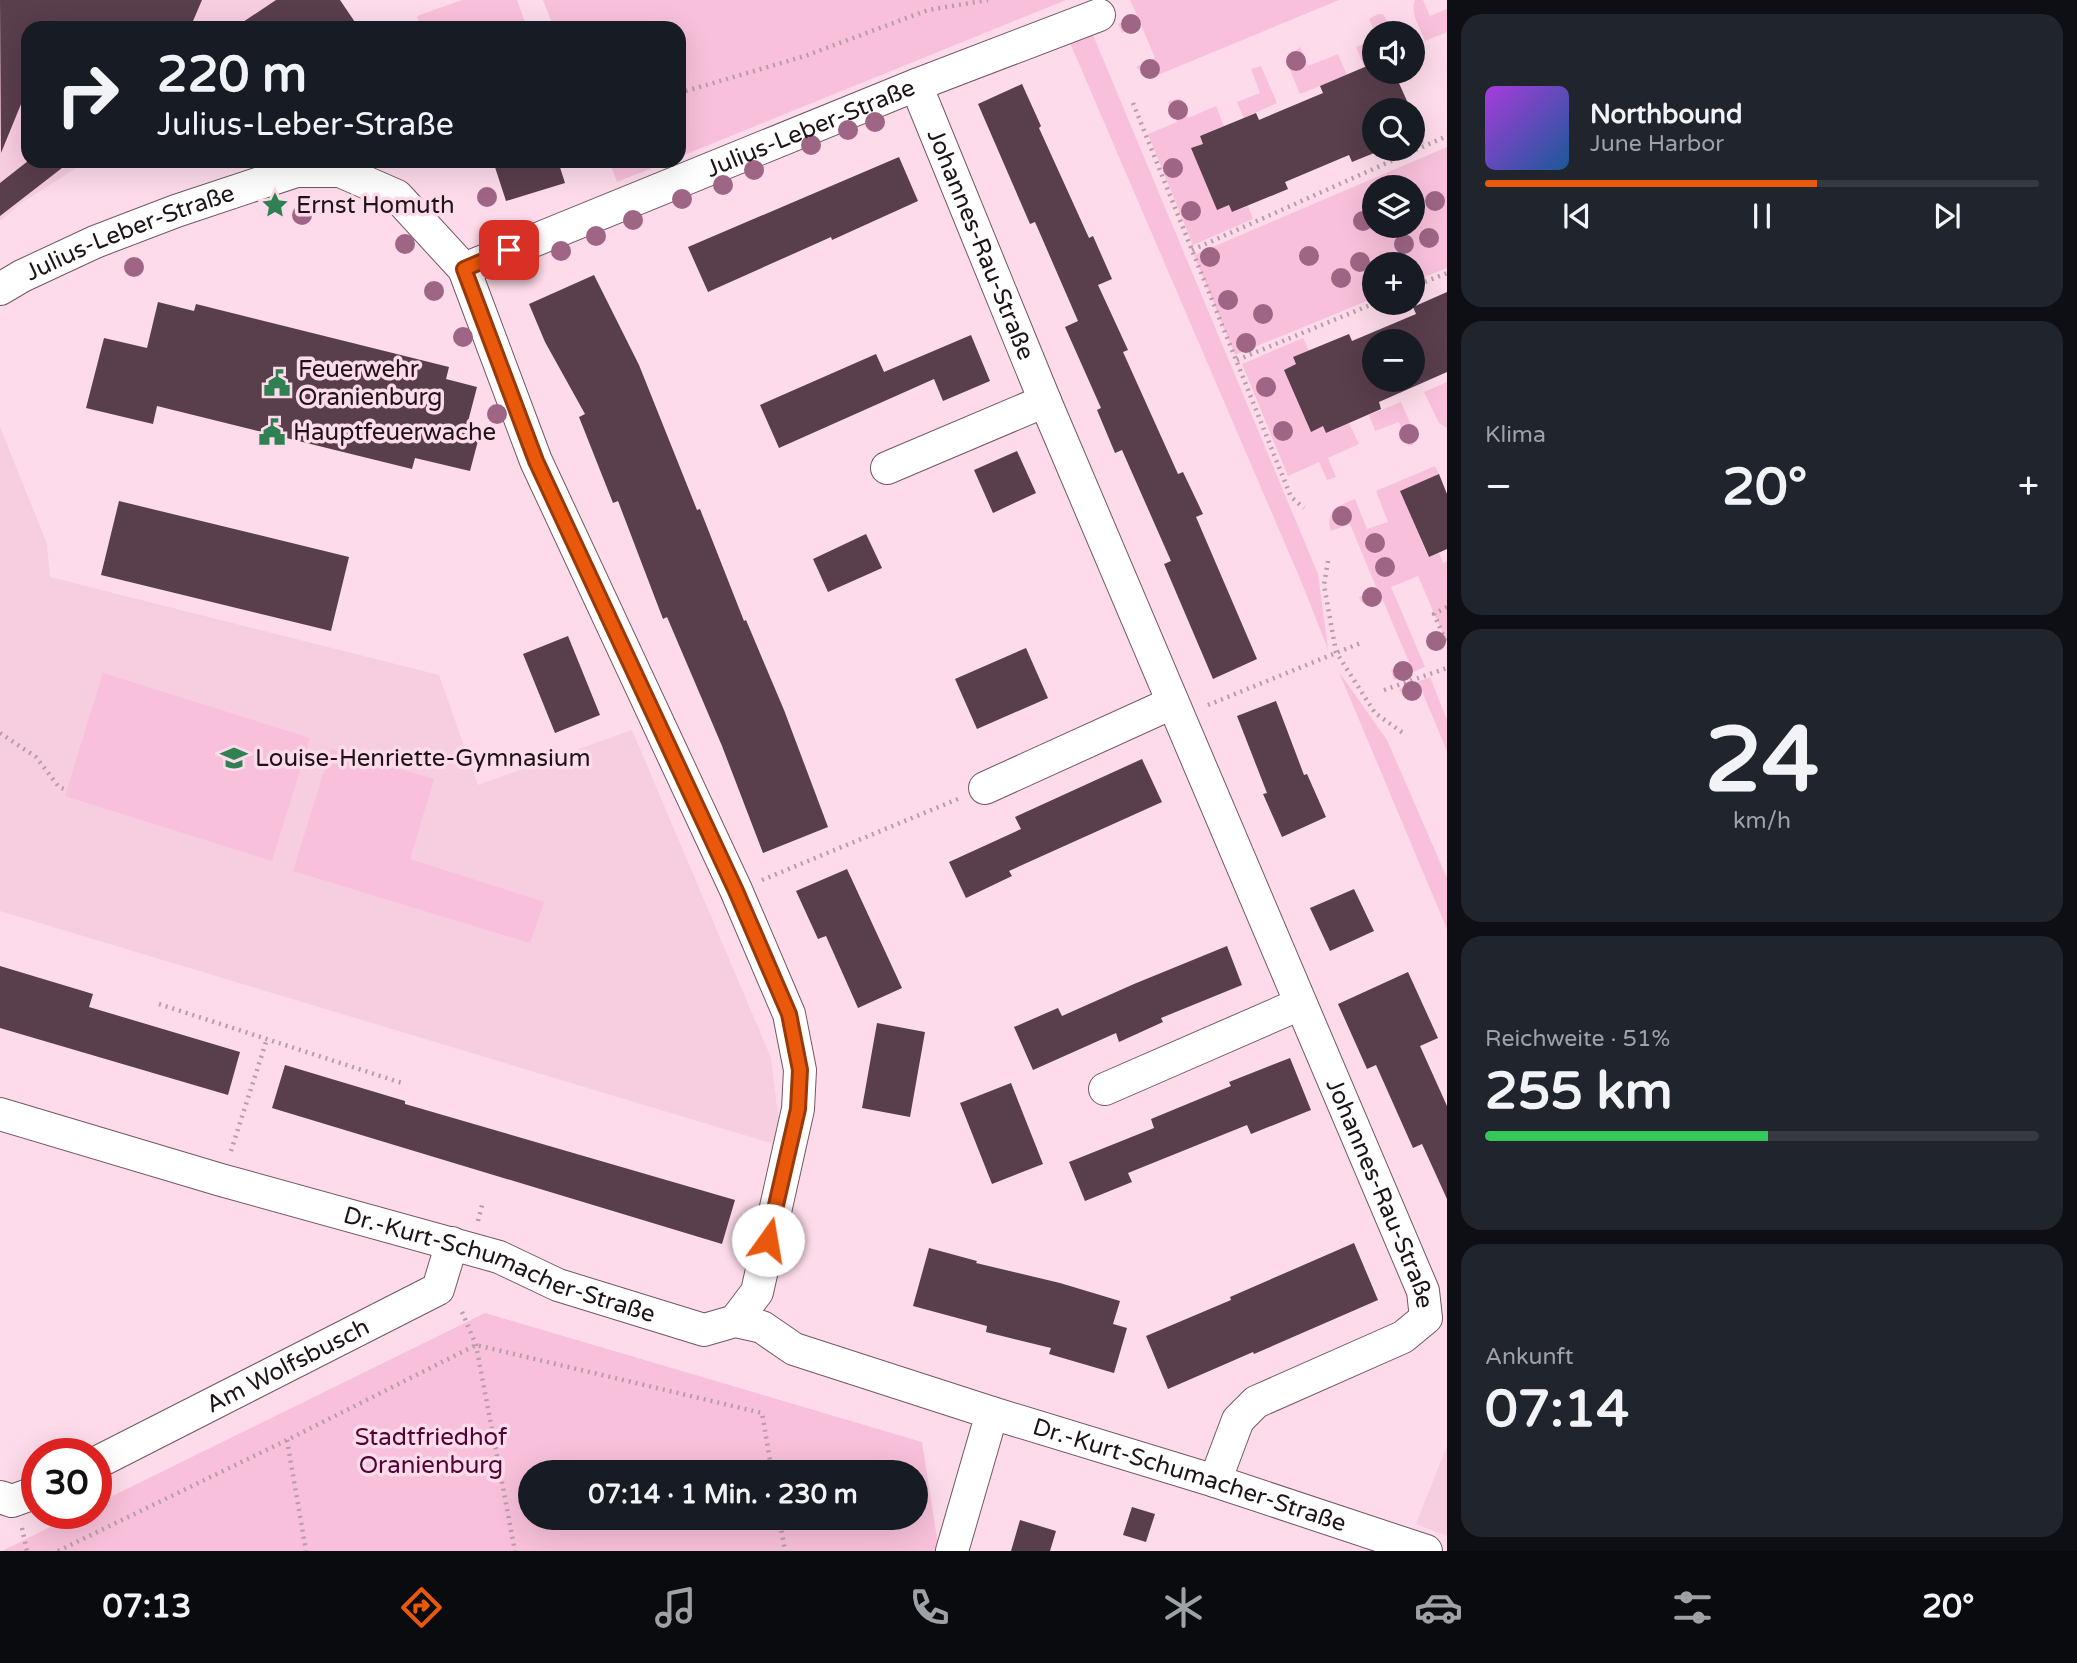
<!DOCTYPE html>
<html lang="de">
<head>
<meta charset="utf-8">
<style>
  :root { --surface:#171b24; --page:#20242c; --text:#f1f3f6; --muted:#9ea1a6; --line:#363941; --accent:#ea580c }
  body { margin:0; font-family:"Varela Round",sans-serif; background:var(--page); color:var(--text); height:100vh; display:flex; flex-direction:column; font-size:26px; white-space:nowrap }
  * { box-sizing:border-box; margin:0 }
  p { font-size:23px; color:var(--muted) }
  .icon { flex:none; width:38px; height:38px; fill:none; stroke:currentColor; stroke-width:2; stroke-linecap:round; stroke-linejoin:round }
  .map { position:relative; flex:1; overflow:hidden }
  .drawer { display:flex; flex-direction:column; gap:14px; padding:14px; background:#0d0f14; width:630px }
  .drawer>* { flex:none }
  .hud { position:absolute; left:21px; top:21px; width:665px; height:147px; border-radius:21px; box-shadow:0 7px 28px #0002; background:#171b24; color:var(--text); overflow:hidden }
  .buttons { position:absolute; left:1362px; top:21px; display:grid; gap:14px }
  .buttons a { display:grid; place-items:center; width:63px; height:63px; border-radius:50%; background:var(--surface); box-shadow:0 7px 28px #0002; font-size:35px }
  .speed { position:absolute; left:21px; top:1438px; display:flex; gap:14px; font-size:35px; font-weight:700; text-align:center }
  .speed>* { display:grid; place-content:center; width:91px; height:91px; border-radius:50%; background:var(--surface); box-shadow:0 7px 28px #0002; line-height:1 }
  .speed .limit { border:10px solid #d22; background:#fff; color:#111 }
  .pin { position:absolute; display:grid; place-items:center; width:60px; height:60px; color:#fff; margin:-30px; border-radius:14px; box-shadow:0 4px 10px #0006 }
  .me { position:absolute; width:77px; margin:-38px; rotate:13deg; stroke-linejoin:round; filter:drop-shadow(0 0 5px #0008) }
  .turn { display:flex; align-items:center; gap:24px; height:147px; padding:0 21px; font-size:32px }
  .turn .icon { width:91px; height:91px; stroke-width:2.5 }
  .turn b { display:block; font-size:49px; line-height:60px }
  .big { font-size:52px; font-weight:800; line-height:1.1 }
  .drawer .card { flex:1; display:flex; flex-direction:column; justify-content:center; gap:10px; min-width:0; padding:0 24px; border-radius:21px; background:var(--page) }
  .drawer .dial { align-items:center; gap:0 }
  .dial b { font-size:91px; line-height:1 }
  .song { display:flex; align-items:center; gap:21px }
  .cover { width:84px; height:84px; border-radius:10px; background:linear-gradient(135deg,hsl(280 70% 55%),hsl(210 70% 35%)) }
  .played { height:7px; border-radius:4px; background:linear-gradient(90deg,var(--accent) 60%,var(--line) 60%) }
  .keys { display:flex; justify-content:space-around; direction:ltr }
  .heat { display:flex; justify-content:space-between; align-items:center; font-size:38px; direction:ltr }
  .charge { height:10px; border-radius:5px; background:linear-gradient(90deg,#34c759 51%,var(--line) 0) }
  .trip { position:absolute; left:518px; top:1460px; width:410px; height:70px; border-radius:35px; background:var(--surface); box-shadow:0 7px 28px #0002; font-weight:800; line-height:70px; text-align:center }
  .dock { display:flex; height:112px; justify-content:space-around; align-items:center; background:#090b0e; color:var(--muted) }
  .dock .icon { width:49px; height:49px }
  .dock .on { color:var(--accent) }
  .dock b { font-size:32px; color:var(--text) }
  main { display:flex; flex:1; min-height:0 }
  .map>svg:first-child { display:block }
</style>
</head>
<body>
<main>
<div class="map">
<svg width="1447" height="1551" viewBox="0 0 1447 1551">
  <rect width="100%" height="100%" fill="#fddbea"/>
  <path fill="#f7cde0" d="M 0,0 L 326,0 L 283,28 L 28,28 L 28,161 L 87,161 L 23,202 L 0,221 Z
    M 0,427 L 47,544 L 50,577 L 439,675 L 478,785 L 632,730 L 771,1058 L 778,1116 L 774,1144 L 0,911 Z
    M 1447,1446 L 1447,1536 L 1416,1524 Z"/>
  <path fill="#f8c0da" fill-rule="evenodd" d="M 462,0 L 517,0 L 527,28 L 421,28 L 417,16 Z
    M 543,0 L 1066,0 L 679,157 L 679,28 L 554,28 Z
    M 1130,0 L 1339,0 L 1153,77 L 1146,75 L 1136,67 L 1155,58 L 1141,25 L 1122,33 L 1118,24 L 1137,15 Z
    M 1415,0 L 1423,0 L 1430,16 L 1447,9 L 1447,32 L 1425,41 C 1420,28 1410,13 1415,0 Z
    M 1378,14 L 1383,14 L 1393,33 L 1375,33 L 1369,19 Z
    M 1093,35 L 1318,574 L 1328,649 L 1301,581 L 1068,38 Z
    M 1374,39 L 1374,63 L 1364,67 L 1356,47 Z
    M 1300,47 L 1308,66 L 1338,54 L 1347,75 L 1300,94 L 1287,63 L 1289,56 Z
    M 1261,66 L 1277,103 L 1244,118 L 1237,102 L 1260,93 L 1251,69 Z
    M 1180,98 L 1188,118 L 1216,106 L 1224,126 L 1200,136 L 1203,144 L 1192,148 L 1217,210 L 1229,205 L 1233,212 L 1248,206 L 1253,219 L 1193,245 L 1148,134 L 1177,122 L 1168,102 Z
    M 1418,127 L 1425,144 L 1390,160 L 1385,149 L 1412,149 L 1412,129 Z
    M 1447,147 L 1447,268 L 1412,282 L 1412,264 L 1374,264 L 1374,298 L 1235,355 L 1194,255 ZM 1374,187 L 1412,187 L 1412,226 L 1374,226 Z
    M 609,161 L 670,161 L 617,182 Z
    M 1303,338 L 1309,351 L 1293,357 L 1296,364 L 1285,370 L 1310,431 L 1323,426 L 1327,433 L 1349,423 L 1359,444 L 1328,458 L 1336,477 L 1327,480 L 1319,462 L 1288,476 L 1242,364 Z
    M 1447,382 L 1447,428 L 1439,423 L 1424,392 Z
    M 1401,402 L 1415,434 L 1413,445 L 1408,446 L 1399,422 L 1375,431 L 1369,415 Z
    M 1435,466 L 1439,474 L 1401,491 L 1428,557 L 1439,553 L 1443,563 L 1447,561 L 1447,643 L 1418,576 L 1391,587 L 1425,667 L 1394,680 L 1391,670 L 1409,662 L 1381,596 L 1362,603 L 1359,597 L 1377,589 L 1350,524 L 1331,531 C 1325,511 1338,506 1355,499 L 1367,529 L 1388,522 L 1376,491 Z
    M 1339,672 L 1387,740 L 1447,878 L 1447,929 Z
    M 103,673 L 310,738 L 272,861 L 65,796 Z
    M 1430,677 L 1447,720 L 1447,751 L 1421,689 L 1403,696 L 1399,689 Z
    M 331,749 L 434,779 L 410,859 L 544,902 L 530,943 L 293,871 Z
    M 485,1313 L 922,1442 L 939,1551 L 2,1551 L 76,1514 L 96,1514 L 96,1504 ZM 530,1472 L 915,1472 L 915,1517 L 530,1517 Z"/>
  <path fill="#593e4b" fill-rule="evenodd" d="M 0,0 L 202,0 L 190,28 L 28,28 L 28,87 L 1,153 Z
    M 276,0 L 340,0 L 359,28 L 234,28 Z
    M 1374,63 L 1374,72 L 1394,72 L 1411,110 L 1374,110 L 1374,149 L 1384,149 L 1352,162 L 1349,155 L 1285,182 L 1288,189 L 1232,212 L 1229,205 L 1217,210 L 1191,148 L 1203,144 L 1200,136 L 1256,113 L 1259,120 L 1323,93 L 1320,86 Z
    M 1022,84 L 1041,126 L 1039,128 L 1089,238 L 1093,236 L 1112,279 L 1098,285 L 1128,350 L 1123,352 L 1178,474 L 1183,472 L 1203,514 L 1196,517 L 1257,659 L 1213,679 L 1164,564 L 1171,561 L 1122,450 L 1115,453 L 1097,410 L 1101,408 L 1065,327 L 1078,321 L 1035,222 L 1030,224 L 978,104 Z
    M 899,157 L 918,201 L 832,240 L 831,237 L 708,292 L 688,247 Z
    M 28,161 L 71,161 L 0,216 L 0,183 Z
    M 493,161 L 558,161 L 565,183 L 506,201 Z
    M 594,275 L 639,365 L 697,510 L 700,509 L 744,621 L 746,620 L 784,710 L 828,827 L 763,853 L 722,746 L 667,617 L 663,619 L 618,501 L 613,503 L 579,417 L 585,414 L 545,342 L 529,304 Z
    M 1447,292 L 1447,372 L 1379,402 L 1381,409 L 1349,423 L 1326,433 L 1323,426 L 1311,432 L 1284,370 L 1296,364 L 1293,357 L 1349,334 L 1352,341 L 1416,314 L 1413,307 ZM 1374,341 L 1412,341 L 1412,380 L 1374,380 Z
    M 158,302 L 194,311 L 196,304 L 449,367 L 446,379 L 477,387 L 465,433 L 479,437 L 470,471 L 415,458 L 412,469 L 157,406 L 153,424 L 86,408 L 104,338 L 147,348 Z
    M 971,335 L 990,381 L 943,401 L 934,379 L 779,448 L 760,405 L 876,354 L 884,372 Z
    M 1017,451 L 1036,493 L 993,513 L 974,470 Z
    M 1439,474 L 1447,494 L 1447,549 L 1429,557 L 1400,491 Z
    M 119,501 L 349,557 L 331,631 L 101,575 Z
    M 866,534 L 882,568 L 828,592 L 813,559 Z
    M 568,636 L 600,715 L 555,733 L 523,654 Z
    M 1026,648 L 1048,698 L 977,729 L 955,679 Z
    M 1276,701 L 1304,775 L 1307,774 L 1326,817 L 1282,837 L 1263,794 L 1267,793 L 1237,716 Z
    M 1142,759 L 1162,802 L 1009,871 L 1012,876 L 966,898 L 949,862 L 1021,829 L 1015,817 Z
    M 847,869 L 902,988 L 858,1008 L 826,936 L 818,939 L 796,891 Z
    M 1354,889 L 1374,931 L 1330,951 L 1310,908 Z
    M 1227,946 L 1242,985 L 1161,1018 L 1163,1022 L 1119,1042 L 1116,1033 L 1033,1070 L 1014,1027 L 1058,1008 L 1062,1016 L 1134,984 Z
    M 0,966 L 93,994 L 89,1007 L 240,1052 L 228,1095 L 0,1028 Z
    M 1408,972 L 1438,1038 L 1420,1046 L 1447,1106 L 1447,1199 L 1422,1144 L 1413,1148 L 1376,1065 L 1367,1069 L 1338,1004 Z
    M 877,1023 L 925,1032 L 910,1117 L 862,1108 Z
    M 1290,1058 L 1311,1110 L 1251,1134 L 1247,1125 L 1128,1173 L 1132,1182 L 1085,1201 L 1069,1162 L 1154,1128 L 1151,1119 L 1231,1086 L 1229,1082 Z
    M 285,1065 L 405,1101 L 405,1104 L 735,1200 L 722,1244 L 272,1108 Z
    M 1011,1083 L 1043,1164 L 992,1184 L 960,1103 Z
    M 1354,1243 L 1378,1300 L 1254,1354 L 1253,1352 L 1168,1389 L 1146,1336 L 1231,1300 L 1230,1297 Z
    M 929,1248 L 977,1261 L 976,1263 L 1060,1283 L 1120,1301 L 1113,1324 L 1127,1328 L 1114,1373 L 1049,1354 L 1051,1348 L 986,1332 L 987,1326 L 913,1306 Z
    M 1132,1507 L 1155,1514 L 1146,1542 L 1123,1535 Z
    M 1020,1520 L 1056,1531 L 1050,1551 L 1011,1551 Z"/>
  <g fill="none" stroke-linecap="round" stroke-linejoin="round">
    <defs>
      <g id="street">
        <path id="s1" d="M 916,85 L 1045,401 L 1423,1291 L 1426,1318 L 1403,1337 L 1256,1402 L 1238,1420 L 1215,1481"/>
        <path id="s2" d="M 464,269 L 916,85 L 1099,15"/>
        <path id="s3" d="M 0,289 L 22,276 L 95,242 L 176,211 L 296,171 L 340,171 L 397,196 L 464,269 L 536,461 L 736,890 L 789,1014 L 800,1070 L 798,1109 L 757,1292 L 735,1321"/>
        <path d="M 887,468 L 1045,401"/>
        <path d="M 985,788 L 1172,703"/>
        <path d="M 1105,1089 L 1300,1004"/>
        <path id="s4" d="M 0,1114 L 221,1180 L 499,1257 L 558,1285 L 704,1330 L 735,1321 L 762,1327 L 794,1349 L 992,1413 L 1215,1481 L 1426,1551"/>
        <path id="s5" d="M 96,1463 L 438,1289 L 452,1243"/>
        <path d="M 0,1497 L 12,1501 L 37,1492"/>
        <path d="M 952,1551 L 992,1413"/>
      </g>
    </defs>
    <use href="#street" stroke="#745764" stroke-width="34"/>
    <path stroke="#b89da9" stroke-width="4.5" stroke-dasharray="2 5" stroke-linecap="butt" d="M 679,93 L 805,56 L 928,10 L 988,0
      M 1133,103 L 1291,497 L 1304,508
      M 1192,250 L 1447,136
      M 1412,287 L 1447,273
      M 1237,360 L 1375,303
      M 1328,561 L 1324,585 L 1336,652 L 1375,713 L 1403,733
      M 1447,607 L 1434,614 L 1447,644
      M 1384,690 L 1447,668
      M 1208,705 L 1363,642
      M 0,733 L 36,757 L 59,787 L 67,790
      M 762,880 L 958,799
      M 159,1004 L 405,1084
      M 231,1151 L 267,1039
      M 478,1221 L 482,1205
      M 462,1312 L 476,1345 L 515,1551
      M 287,1440 L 306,1551
      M 779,1517 L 785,1551
      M 22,1528 L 27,1551
      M 58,1551 L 287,1440 L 476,1345 L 762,1413 L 772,1472"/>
    <use href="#street" stroke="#fff" stroke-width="32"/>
  </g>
  <g fill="#9e6585">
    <circle cx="1131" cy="24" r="10"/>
    <circle cx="1296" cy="61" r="10"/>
    <circle cx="1150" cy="69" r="10"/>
    <circle cx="1178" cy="110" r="10"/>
    <circle cx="875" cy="122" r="10"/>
    <circle cx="848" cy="130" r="10"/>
    <circle cx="811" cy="145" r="10"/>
    <circle cx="1173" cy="168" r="10"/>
    <circle cx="754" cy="170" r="10"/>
    <circle cx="723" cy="185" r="10"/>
    <circle cx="487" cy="197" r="10"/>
    <circle cx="682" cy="199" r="10"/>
    <circle cx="1435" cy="201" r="10"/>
    <circle cx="1191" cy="211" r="10"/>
    <circle cx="302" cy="215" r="10"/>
    <circle cx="633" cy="220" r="10"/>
    <circle cx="1363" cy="221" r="10"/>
    <circle cx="596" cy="236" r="10"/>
    <circle cx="1429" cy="238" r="10"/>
    <circle cx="405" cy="244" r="10"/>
    <circle cx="1404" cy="244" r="10"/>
    <circle cx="561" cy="251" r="10"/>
    <circle cx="1309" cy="256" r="10"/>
    <circle cx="1210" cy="257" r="10"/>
    <circle cx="1360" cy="262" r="10"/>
    <circle cx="134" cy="267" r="10"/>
    <circle cx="1341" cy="278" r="10"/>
    <circle cx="434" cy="291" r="10"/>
    <circle cx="1228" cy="300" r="10"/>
    <circle cx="1263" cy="314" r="10"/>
    <circle cx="463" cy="337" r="10"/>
    <circle cx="1246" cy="343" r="10"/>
    <circle cx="1266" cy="387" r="10"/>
    <circle cx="497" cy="414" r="10"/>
    <circle cx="1283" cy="431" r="10"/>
    <circle cx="1409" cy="434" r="10"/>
    <circle cx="1342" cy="516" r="10"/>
    <circle cx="1375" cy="543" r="10"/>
    <circle cx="1385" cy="567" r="10"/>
    <circle cx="1372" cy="597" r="10"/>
    <circle cx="1436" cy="641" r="10"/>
    <circle cx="1403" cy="671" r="10"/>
    <circle cx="1412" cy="691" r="10"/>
  </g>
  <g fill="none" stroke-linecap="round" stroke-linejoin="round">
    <defs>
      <path id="route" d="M 509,250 L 464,269 L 536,461 L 736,891 L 789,1014 L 800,1070 L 798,1109 L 768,1240"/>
    </defs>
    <use href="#route" stroke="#983908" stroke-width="18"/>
    <use href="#route" stroke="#ea580c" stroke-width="12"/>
  </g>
  <defs>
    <symbol id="sight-bare" viewBox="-9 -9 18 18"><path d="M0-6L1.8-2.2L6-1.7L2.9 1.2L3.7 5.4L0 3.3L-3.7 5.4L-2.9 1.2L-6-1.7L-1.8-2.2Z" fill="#308152" stroke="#fddbea" stroke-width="2.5" paint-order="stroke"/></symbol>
    <symbol id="civic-bare" viewBox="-9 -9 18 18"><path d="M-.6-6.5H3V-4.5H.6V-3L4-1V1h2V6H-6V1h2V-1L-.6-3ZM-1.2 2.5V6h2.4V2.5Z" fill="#308152" stroke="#fddbea" stroke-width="2.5" paint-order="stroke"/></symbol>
    <symbol id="school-bare" viewBox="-9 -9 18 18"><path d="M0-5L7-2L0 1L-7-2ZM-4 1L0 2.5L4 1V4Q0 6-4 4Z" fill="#308152" stroke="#fddbea" stroke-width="2.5" paint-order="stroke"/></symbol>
  </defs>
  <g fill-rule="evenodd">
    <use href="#sight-bare" x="256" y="186" width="38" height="38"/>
    <use href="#civic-bare" x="258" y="364" width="38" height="38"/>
    <use href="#civic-bare" x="253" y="413" width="38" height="38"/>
    <use href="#school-bare" x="215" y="739" width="38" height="38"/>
  </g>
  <g text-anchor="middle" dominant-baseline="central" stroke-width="7" stroke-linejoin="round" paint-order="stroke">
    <g font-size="24" fill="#1e1318" stroke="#fddbea">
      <text stroke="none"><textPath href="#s2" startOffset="374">Julius-Leber-Straße</textPath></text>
      <text stroke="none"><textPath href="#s3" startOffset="142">Julius-Leber-Straße</textPath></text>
      <text stroke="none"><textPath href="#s1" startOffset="172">Johannes-Rau-Straße</textPath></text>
      <text stroke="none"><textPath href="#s1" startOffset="1202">Johannes-Rau-Straße</textPath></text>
      <text stroke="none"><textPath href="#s4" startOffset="522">Dr.-Kurt-Schumacher-Straße</textPath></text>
      <text stroke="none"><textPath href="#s5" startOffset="215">Am Wolfsbusch</textPath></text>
      <text stroke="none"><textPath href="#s4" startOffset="1251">Dr.-Kurt-Schumacher-Straße</textPath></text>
    </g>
    <g font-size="24" fill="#1e1318" stroke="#fddbea" text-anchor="start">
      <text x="296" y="205">Ernst Homuth</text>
      <text x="298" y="369">Feuerwehr<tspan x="298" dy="28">Oranienburg</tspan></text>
      <text x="293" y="432">Hauptfeuerwache</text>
      <text x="255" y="758">Louise-Henriette-Gymnasium</text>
    </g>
    <g font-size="24" fill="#500433" stroke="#fddbea">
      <text x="431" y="1437">Stadtfriedhof<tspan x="431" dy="28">Oranienburg</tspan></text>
    </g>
  </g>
</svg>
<div class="buttons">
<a><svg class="icon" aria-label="sound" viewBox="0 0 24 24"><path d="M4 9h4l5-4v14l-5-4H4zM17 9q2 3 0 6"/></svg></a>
<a><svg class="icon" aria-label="search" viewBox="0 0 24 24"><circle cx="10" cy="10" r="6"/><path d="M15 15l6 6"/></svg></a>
<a><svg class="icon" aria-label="layers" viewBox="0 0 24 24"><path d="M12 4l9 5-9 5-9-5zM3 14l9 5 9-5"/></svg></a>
<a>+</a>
<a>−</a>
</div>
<div class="speed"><div class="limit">30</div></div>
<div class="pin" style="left:509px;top:250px;background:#d93025"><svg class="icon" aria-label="arrive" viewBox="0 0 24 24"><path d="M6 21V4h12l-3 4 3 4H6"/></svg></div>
<svg class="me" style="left:768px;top:1240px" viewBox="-20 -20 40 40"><circle r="19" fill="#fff"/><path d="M0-13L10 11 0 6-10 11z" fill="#ea580c"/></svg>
<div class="trip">07:14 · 1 Min. · 230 m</div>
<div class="hud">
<div class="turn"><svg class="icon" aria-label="right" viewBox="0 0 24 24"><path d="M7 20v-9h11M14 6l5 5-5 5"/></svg><div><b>220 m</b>Julius-Leber-Straße</div></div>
</div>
</div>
<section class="drawer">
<div class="card">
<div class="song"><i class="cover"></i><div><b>Northbound</b><p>June Harbor</p></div></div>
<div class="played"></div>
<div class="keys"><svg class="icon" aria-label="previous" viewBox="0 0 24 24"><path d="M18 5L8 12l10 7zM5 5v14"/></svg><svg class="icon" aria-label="pause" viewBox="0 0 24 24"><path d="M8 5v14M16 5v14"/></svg><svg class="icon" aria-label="next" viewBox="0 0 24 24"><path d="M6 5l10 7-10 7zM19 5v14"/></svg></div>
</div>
<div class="card"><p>Klima</p>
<div class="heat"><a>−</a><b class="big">20°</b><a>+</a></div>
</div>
<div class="card dial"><b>24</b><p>km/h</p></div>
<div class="card"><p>Reichweite · 51%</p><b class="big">255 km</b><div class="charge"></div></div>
<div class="card"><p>Ankunft</p><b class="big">07:14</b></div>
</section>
</main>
<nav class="dock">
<b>07:13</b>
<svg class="icon on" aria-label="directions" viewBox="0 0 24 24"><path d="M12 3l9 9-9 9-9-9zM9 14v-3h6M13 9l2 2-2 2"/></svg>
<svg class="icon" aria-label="music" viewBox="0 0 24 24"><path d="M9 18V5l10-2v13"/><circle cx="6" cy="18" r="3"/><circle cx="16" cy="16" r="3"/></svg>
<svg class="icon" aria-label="phone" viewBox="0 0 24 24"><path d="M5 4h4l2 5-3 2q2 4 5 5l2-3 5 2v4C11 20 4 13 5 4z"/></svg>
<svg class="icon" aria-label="climate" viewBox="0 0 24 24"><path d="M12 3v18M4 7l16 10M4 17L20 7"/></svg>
<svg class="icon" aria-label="car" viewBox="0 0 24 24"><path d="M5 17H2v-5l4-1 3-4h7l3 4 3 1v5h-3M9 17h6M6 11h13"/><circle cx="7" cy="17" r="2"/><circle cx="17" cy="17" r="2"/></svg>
<svg class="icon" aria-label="filters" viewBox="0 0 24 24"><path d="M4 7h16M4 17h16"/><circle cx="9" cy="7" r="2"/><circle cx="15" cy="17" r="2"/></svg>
<b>20°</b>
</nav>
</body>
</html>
